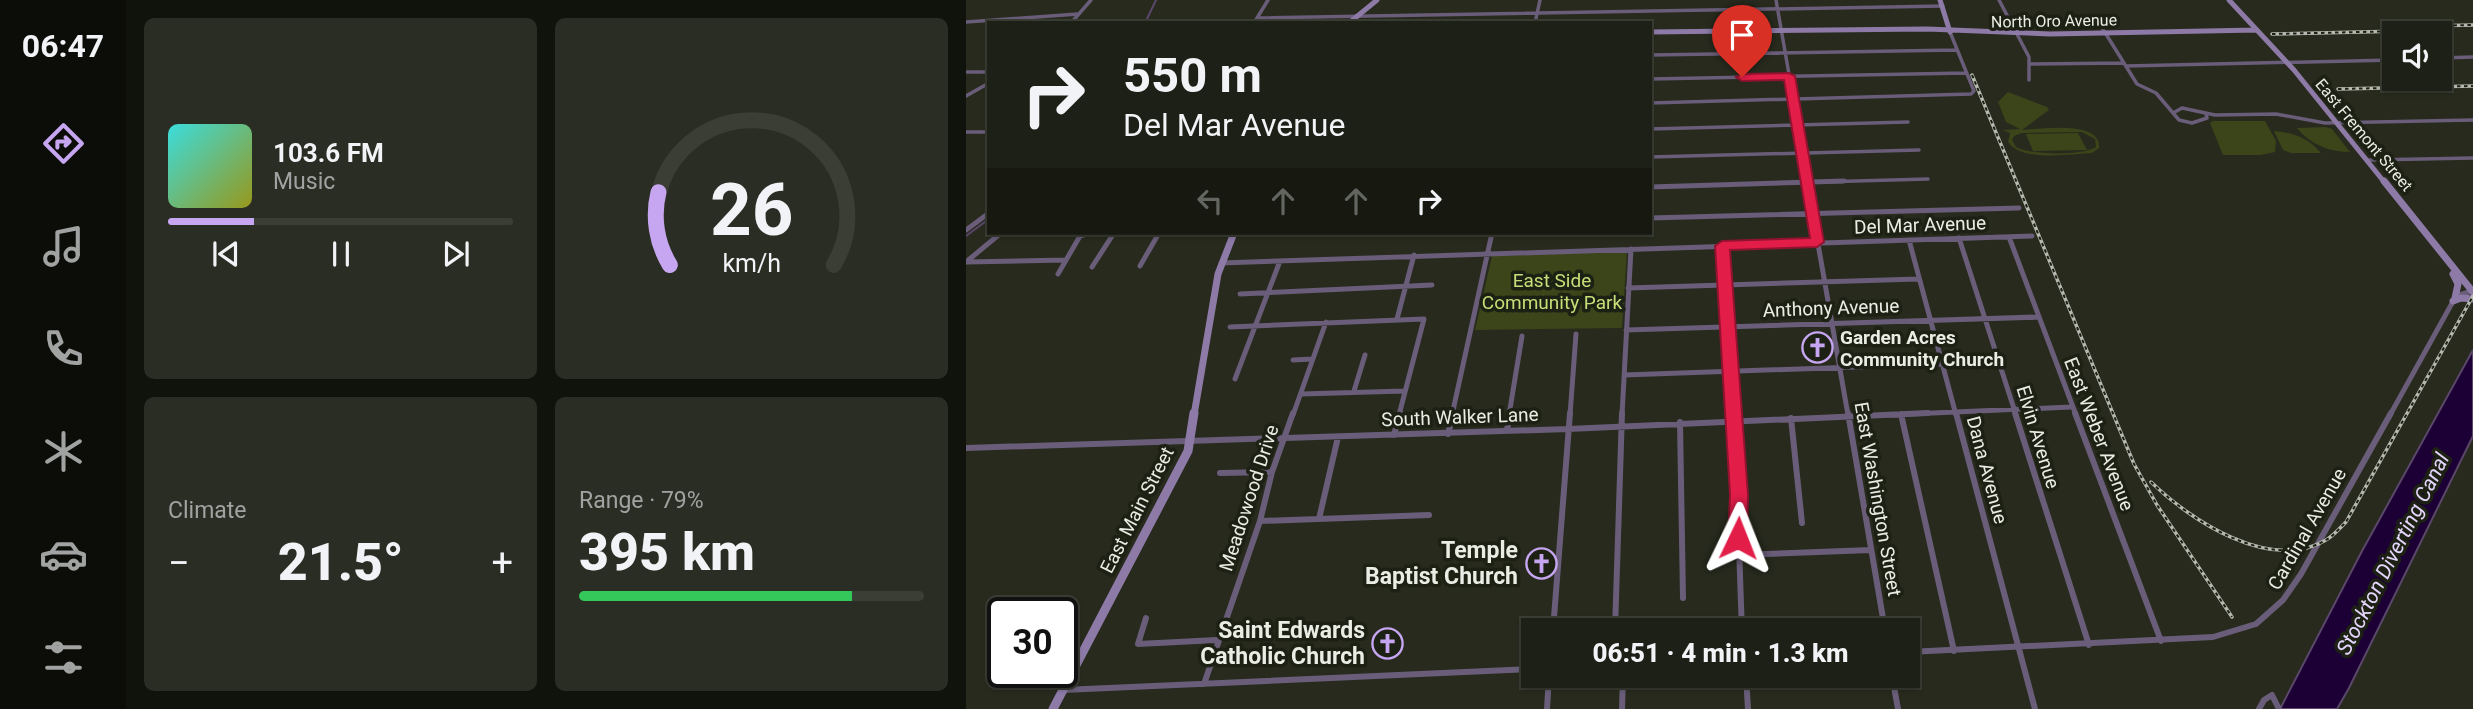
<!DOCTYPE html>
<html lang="en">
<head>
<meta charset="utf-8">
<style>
  :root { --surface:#1d2016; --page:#2a2d23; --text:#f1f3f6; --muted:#a0a3a1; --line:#3b3e35; --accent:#c6a6f0 }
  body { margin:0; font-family:Roboto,sans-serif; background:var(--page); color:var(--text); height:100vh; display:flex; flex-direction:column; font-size:26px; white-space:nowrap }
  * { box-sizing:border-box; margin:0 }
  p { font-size:23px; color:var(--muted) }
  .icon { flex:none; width:38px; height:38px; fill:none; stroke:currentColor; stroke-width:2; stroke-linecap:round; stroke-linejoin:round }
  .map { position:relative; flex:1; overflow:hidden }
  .side { display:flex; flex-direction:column; gap:18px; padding:18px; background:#10120c; width:840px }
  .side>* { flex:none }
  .banner { position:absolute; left:21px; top:21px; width:665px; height:214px; border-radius:0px; box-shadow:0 2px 5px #0004,0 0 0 2px var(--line); background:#1d2016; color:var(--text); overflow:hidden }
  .buttons { position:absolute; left:1416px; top:21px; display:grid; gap:14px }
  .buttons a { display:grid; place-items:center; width:70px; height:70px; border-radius:0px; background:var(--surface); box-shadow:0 2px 5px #0004,0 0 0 2px var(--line); font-size:35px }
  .speed { position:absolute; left:21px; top:597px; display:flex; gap:14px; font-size:35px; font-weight:700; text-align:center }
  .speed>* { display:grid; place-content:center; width:91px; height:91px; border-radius:50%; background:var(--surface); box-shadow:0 2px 5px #0004,0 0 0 2px var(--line); line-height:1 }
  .speed .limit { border:4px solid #111; border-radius:10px; background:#fff; color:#111 }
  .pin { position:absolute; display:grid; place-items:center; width:60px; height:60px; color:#fff; margin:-72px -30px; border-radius:50% 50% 50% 0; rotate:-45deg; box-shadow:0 0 7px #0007 }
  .pin .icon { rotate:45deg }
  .me { position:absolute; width:77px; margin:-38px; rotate:2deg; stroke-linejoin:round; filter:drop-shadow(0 0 5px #0008) }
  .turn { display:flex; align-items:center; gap:24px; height:147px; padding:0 21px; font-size:32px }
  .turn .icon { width:91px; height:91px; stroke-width:2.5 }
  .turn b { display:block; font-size:49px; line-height:60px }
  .lanes { display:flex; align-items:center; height:66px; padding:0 21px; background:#0003; justify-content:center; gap:35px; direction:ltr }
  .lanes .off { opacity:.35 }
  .big { font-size:52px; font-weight:800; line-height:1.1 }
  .side .tile { flex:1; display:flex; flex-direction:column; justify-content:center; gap:10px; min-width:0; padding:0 24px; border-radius:10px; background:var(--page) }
  .side .dial { align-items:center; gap:0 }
  .dial svg { height:182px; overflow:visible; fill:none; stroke:var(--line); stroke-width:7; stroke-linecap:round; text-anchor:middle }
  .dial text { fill:var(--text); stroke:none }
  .song { display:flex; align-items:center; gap:21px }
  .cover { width:84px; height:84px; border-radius:10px; background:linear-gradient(135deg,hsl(180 70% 55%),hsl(60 70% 35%)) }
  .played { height:7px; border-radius:4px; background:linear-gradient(90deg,var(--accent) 25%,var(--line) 25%) }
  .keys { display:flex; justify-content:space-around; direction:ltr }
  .heat { display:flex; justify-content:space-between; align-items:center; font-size:38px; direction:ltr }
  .charge { height:10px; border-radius:5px; background:linear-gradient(90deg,#34c759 79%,var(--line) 0) }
  .side .tiles { flex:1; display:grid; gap:18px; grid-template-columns:repeat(2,1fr) }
  .trip { position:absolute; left:555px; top:618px; width:399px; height:70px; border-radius:0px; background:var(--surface); box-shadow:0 2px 5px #0004,0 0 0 2px var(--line); font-weight:800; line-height:70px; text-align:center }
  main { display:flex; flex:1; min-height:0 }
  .dock { display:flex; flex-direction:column; width:126px; justify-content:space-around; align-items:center; background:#0c0d09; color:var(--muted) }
  .dock .icon { width:49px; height:49px }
  .dock .current { color:var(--accent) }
  .dock b { font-size:32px; color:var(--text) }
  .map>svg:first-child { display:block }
</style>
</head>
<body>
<main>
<nav class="dock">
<b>06:47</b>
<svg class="icon current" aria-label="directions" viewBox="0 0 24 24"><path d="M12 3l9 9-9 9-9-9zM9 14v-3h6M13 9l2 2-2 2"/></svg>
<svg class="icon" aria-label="music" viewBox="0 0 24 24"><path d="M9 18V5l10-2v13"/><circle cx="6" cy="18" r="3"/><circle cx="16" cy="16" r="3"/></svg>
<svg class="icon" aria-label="phone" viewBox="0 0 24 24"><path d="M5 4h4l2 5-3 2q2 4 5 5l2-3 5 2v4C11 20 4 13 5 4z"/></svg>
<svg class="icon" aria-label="climate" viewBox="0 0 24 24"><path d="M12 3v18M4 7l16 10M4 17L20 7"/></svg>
<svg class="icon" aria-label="car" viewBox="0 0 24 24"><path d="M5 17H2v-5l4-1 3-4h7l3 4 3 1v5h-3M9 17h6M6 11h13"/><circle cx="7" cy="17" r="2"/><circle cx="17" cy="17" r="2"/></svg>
<svg class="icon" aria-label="filters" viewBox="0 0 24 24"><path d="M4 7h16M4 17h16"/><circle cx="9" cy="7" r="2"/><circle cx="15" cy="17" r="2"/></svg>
</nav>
<section class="side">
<div class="tiles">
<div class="tile">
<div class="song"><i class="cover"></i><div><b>103.6 FM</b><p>Music</p></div></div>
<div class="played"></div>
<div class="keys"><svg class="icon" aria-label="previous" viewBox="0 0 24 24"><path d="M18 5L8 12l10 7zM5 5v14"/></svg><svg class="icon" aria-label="pause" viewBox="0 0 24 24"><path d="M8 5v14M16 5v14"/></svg><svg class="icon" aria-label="next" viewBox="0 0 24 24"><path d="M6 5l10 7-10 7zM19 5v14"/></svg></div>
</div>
<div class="tile dial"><svg viewBox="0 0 100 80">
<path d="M14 69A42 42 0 1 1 86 69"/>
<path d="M14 69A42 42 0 0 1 9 37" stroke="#c6a6f0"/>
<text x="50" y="56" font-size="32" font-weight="700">26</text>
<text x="50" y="72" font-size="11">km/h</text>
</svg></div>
<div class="tile"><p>Climate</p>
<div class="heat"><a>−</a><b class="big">21.5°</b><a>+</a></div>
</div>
<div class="tile"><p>Range · 79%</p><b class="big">395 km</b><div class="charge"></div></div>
</div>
</section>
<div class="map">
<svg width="1507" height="709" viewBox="0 0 1507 709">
  <rect width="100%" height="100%" fill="#272a1d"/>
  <path fill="#3b4519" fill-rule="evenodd" d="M 1042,92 L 1081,107 L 1083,110 L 1056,130 C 1074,129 1136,120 1133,148 L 1126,153 C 1104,154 1055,162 1042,142 L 1044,133 L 1037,130 L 1054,129 L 1040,122 L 1032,102 ZM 1116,132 L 1129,139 L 1130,147 C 1117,156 1063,155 1050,147 L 1046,140 L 1048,136 L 1056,133 Z
    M 1247,121 L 1299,121 L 1310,141 L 1309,152 L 1295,155 L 1257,155 L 1244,123 Z
    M 1360,127 L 1366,129 L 1384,152 C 1363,152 1344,144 1331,128 Z
    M 1308,131 C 1326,132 1343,138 1355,153 L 1325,153 L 1317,150 Z
    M 1112,133 L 1121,150 L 1067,151 L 1060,134 Z
    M 661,251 L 656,328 L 509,330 L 526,256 Z"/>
  <path fill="#1c0035" stroke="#5a476a" stroke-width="2" d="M 1507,350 L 1507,436 L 1383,688 L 1371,709 L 1314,709 L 1396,551 Z"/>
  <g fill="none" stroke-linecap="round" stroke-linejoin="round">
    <path stroke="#5a476a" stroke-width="2" d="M 179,23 L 190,0
      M 0,236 L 23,219"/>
    <path stroke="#695d79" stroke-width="3.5" d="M 810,0 L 842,183
      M 1033,0 L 1063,57 L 1063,80
      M 291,18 L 977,6
      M 1130,18 L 1171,84 L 1190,93 L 1213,120 L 1226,123 L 1241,118 L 1240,114
      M 0,22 L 112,14
      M 105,23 L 125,0
      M 288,23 L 302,0
      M 569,23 L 574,0
      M 1452,27 L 1458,33
      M 1474,48 L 1483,58
      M 684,55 L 991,50
      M 1474,58 L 1507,57
      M 1065,64 L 1158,63
      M 1160,66 L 1428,60
      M 0,72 L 23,72
      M 684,79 L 1000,73
      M 0,96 L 23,83
      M 684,103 L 1005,94 L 1008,91 L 984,32
      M 1207,113 L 1216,108 L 1249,115 L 1310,114 L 1359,123 L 1507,120
      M 684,129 L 942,122
      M 0,132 L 23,132
      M 684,157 L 953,150
      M 1403,160 L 1507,158
      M 817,183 L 962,179"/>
    <path stroke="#695d79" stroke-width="5" d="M 841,181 L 882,415
      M 684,187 L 878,181
      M 684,218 L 1053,208
      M 0,230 L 23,213
      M 111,233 L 114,236 L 124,233
      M 1043,237 L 1110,415
      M 993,238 L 1050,415
      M 943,240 L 990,415
      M 756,245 L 768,415
      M 0,262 L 100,260
      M 0,262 L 35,233
      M 255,263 L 1066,236
      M 174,266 L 193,233
      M 126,267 L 148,233
      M 92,274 L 114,236
      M 662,288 L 952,279
      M 274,294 L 466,285
      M 431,319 L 448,255
      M 264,327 L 458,319 L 433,415
      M 660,330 L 1072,317
      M 327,360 L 347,359
      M 658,375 L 975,364
      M 269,379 L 314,261
      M 388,391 L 399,355
      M 335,394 L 439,391
      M 327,415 L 360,322
      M 486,415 L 526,233
      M 543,415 L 556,336
      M 604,415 L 610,334
      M 656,415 L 665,249
      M 922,415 L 1105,407
      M 1424,415 L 1490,296 L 1506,291"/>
    <path stroke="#695d79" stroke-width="6" d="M 767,413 C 772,486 773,558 776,630
      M 882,413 L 919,630
      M 990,413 L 1069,709
      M 1049,413 L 1123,645
      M 1109,413 L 1195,641
      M 935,414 L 988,651
      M 825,418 L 836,523
      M 714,422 L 717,598
      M 541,430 L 544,413
      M 482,434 L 487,413
      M 428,435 L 434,413
      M 0,448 L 602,429 L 962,413
      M 254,473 L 306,472
      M 353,519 L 372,437
      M 294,521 L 463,515
      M 772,555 L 905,550
      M 180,618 L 172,644 L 251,640
      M 587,630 L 604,413
      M 649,630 L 656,413
      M 942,652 L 1247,637 L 1290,624 L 1317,600 L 1335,574 L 1425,413
      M 780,676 L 782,709
      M 926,676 L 932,709
      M 238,684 L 294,521 L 306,472 L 327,413
      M 97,690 L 567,669
      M 581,709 L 583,676
      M 656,709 L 657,676
      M 1293,709 L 1298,700 L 1306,695 L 1313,709"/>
    <path stroke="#8d7aa7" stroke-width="5" d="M 974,0 L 984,32
      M 1263,0 L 1328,70 L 1419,183
      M 383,23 L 411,0
      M 684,32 L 961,29 L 1084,34 L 1291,30"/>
    <path stroke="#8d7aa7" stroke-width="7" d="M 1418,181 L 1507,292
      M 1487,274 L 1492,284 L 1489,298
      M 1487,301 L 1495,298 L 1507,299
      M 228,415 L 252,274 L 268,233"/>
    <path stroke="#8d7aa7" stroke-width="9" d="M 87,709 L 222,451 L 228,413"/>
    <defs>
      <path id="rail" d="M 1306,34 L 1437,31 L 1460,26 L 1507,25
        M 1006,75 L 1168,464 L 1191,505 L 1266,617
        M 1372,89 L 1507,86
        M 1185,482 C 1224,520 1304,573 1360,540 C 1367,536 1374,528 1380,522 L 1507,296"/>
    </defs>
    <use href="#rail" stroke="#b6b9af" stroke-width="3.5"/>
    <use href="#rail" stroke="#1d2114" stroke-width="2" stroke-dasharray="3.5" stroke-linecap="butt"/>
  </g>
  <path fill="#e11d48" stroke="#92132f" stroke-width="2" d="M 823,73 L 829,76 L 858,242 L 851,247 L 764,250 L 782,495 L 781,538 L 778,544 L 772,547 L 765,544 L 762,538 L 764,495 L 749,246 L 756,241 L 844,238 L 818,80 L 776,81 L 770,77 L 776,74 Z"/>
  <defs>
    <symbol id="church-ring" viewBox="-11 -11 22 22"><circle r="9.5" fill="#1d2114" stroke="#c6a6f0" stroke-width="1.5"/><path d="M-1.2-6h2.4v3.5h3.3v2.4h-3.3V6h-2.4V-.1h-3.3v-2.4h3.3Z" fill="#c6a6f0"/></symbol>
  </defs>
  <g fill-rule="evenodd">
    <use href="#church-ring" x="834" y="330" width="35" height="35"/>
    <use href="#church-ring" x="558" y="546" width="35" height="35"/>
    <use href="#church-ring" x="404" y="626" width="35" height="35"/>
  </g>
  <g text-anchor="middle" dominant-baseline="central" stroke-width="7" stroke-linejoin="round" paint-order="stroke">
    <g font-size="16" fill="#eaede4" stroke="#1d2114">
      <text transform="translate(1088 21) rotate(-1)">North Oro Avenue</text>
      <text transform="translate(1398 135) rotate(50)">East Fremont Street</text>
    </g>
    <g font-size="19" fill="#eaede4" stroke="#1d2114">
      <text transform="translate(954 225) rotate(-2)">Del Mar Avenue</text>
      <text transform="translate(865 308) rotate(-2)">Anthony Avenue</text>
      <text transform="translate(494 417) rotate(-2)">South Walker Lane</text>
      <text transform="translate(1133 434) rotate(69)">East Weber Avenue</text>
      <text transform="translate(1072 437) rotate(73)">Elvin Avenue</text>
      <text transform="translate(1021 470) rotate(75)">Dana Avenue</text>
      <text transform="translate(283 498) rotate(-72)">Meadowood Drive</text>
      <text transform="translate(912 499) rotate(80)">East Washington Street</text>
      <text transform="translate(171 510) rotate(-63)">East Main Street</text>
      <text transform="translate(1341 529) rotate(-60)">Cardinal Avenue</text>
    </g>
    <g font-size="19" fill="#c6de77" stroke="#1d2114">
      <text x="586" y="280">East Side<tspan x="586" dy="22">Community Park</tspan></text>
    </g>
    <g font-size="19" font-weight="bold" fill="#eaede4" stroke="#1d2114" text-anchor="start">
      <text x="874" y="337">Garden Acres<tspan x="874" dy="22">Community Church</tspan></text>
    </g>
    <g font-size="21" font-style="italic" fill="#e4d5fb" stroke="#1d2114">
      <text transform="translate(1427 554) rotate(-63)">Stockton Diverting Canal</text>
    </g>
    <g font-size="23" font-weight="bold" fill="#eaede4" stroke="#1d2114" text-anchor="end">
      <text x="552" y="550">Temple<tspan x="552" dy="26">Baptist Church</tspan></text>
      <text x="399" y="630">Saint Edwards<tspan x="399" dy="26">Catholic Church</tspan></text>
    </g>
  </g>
</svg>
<div class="buttons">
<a><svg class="icon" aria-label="sound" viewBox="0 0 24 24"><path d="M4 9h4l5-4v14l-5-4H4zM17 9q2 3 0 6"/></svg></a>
</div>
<div class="speed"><div class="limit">30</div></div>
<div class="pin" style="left:776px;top:77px;background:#d93025"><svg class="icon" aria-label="arrive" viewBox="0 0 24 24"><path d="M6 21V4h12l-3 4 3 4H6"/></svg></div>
<svg class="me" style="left:772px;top:538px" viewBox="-20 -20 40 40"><path d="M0-17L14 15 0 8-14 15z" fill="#e11d48" stroke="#fff" stroke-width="4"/></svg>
<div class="trip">06:51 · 4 min · 1.3 km</div>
<div class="banner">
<div class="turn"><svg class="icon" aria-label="right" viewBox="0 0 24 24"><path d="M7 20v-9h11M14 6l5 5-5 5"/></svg><div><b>550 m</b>Del Mar Avenue</div></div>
<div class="lanes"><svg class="icon off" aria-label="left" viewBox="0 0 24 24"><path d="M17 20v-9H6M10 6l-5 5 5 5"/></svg><svg class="icon off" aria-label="ahead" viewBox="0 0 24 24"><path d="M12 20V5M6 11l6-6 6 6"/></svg><svg class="icon off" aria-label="ahead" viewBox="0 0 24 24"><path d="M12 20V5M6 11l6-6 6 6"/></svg><svg class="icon" aria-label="right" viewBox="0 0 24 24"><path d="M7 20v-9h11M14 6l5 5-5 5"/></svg></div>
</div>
</div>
</main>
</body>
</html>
